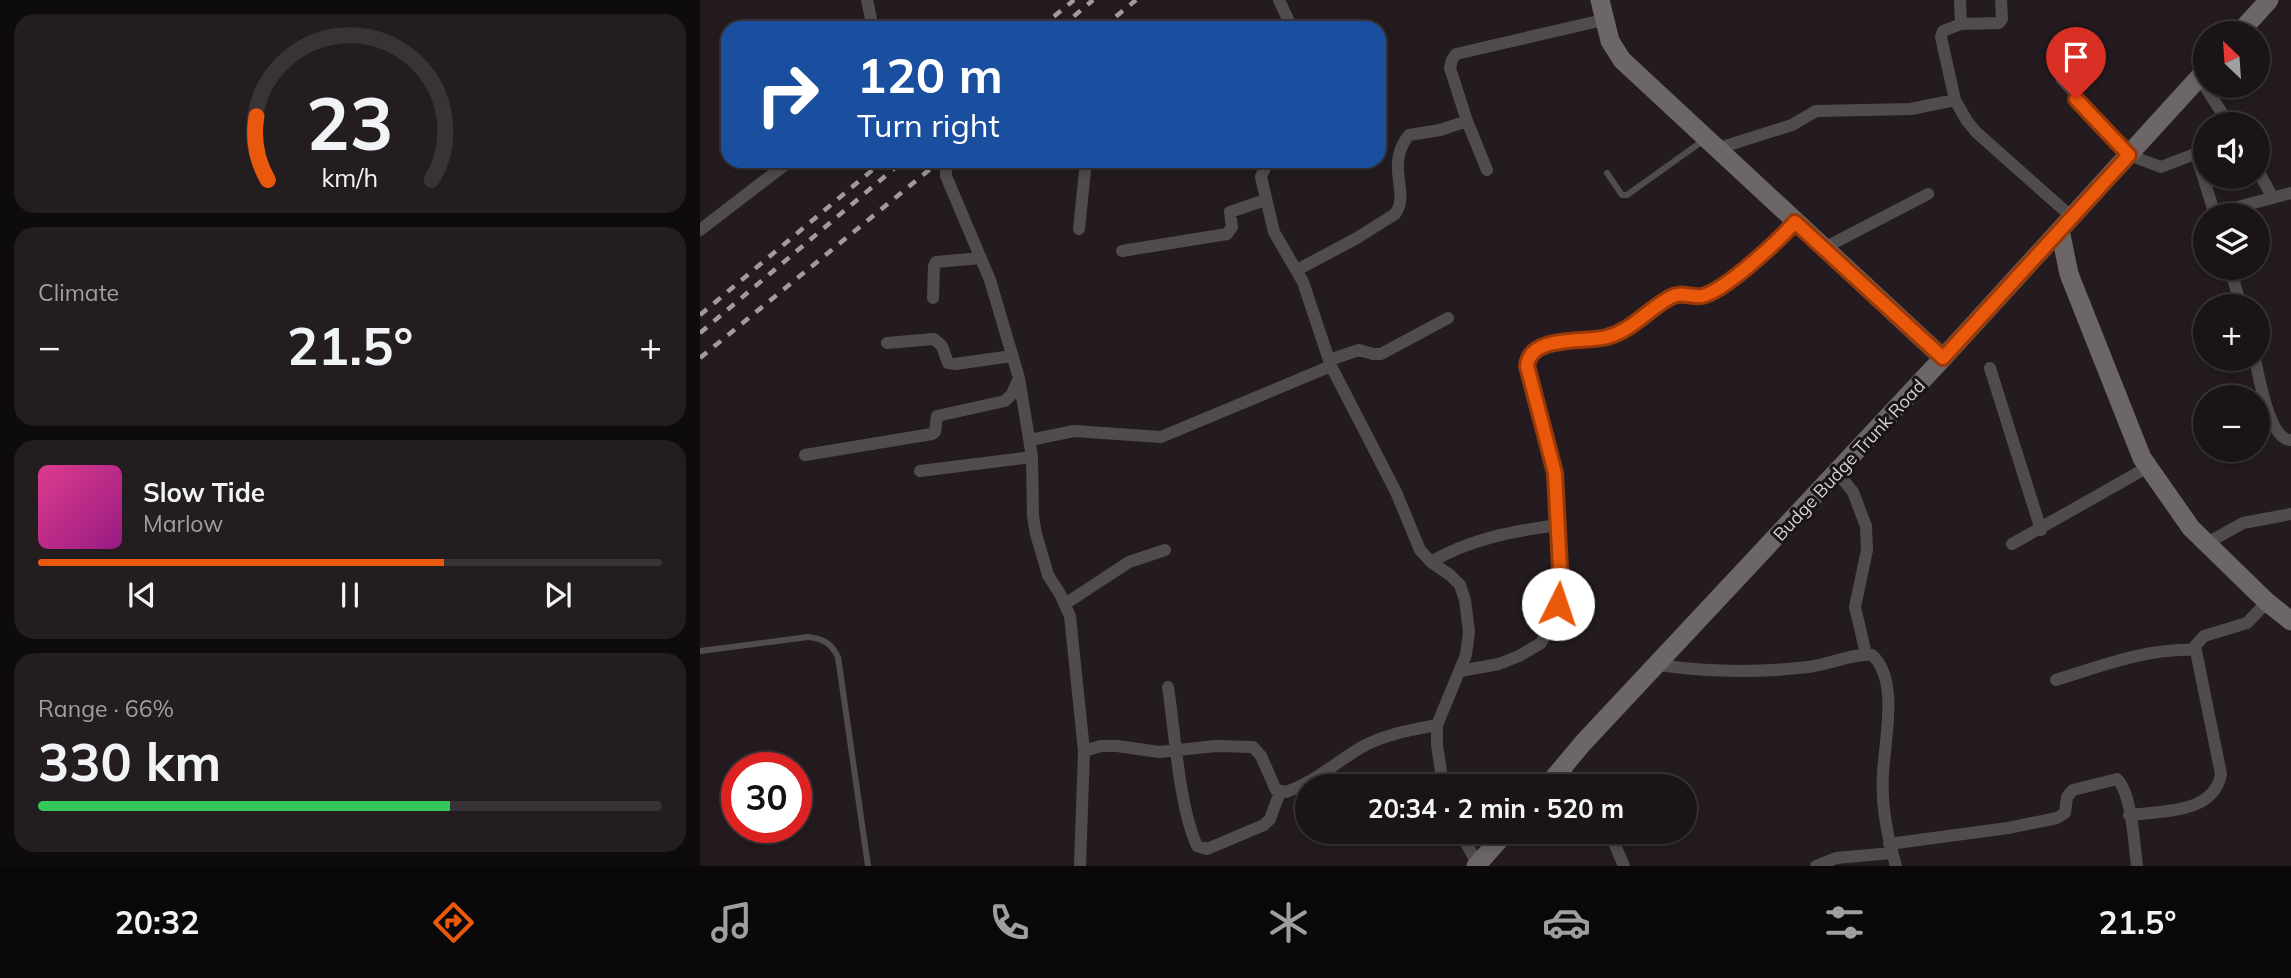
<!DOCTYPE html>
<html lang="en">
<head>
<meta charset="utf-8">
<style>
  :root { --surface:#1a1417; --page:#231d20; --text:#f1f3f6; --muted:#9f9ea1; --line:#383336; --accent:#ea580c }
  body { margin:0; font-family:Mulish,sans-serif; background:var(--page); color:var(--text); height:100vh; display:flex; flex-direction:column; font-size:26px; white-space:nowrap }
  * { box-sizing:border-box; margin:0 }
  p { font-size:23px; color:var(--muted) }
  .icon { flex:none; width:38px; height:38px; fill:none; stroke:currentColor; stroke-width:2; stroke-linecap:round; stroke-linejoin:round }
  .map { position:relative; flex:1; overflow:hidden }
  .panel { display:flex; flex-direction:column; gap:14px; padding:14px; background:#0e0b0d; width:700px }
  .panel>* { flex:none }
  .hud { position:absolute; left:21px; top:21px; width:665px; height:147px; border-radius:21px; box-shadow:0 4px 10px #0003,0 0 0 2px var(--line); background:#1a4fa0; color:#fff; overflow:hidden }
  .needle { width:46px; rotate:335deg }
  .fabs { position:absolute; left:1493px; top:21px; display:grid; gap:14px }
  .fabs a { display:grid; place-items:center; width:77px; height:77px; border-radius:50%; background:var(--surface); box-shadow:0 4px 10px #0003,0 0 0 2px var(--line); font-size:35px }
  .speed { position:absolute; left:21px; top:752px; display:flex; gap:14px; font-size:35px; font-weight:700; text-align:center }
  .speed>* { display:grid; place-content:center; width:91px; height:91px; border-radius:50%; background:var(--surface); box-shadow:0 4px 10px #0003,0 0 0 2px var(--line); line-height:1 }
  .speed .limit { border:10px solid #d22; background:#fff; color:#111 }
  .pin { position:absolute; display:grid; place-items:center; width:60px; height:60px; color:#fff; margin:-72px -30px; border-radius:50% 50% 50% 0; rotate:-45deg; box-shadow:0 0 7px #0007 }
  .pin .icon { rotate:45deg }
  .me { position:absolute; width:77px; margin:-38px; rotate:4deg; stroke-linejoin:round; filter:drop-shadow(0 0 5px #0008) }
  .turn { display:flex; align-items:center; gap:24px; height:147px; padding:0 21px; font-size:32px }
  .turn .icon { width:91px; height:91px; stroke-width:2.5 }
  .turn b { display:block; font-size:49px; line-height:60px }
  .big { font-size:52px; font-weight:700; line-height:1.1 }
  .panel .tile { flex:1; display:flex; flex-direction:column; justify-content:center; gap:10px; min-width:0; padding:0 24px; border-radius:21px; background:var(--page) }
  .panel .dial { align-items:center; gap:0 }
  .dial svg { height:182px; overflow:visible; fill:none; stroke:var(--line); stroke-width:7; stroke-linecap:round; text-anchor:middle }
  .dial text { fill:var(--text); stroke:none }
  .song { display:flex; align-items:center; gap:21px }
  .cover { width:84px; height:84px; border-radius:10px; background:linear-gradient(135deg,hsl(330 70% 55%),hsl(310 70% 35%)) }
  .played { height:7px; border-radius:4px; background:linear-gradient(90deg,var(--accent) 65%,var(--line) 65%) }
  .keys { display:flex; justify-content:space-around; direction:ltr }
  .heat { display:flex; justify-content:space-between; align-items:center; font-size:38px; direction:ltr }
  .charge { height:10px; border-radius:5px; background:linear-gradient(90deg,#34c759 66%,var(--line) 0) }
  .trip { position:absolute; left:595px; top:774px; width:402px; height:70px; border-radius:35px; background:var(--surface); box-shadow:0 4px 10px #0003,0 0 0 2px var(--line); font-weight:700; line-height:70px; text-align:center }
  .tab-bar { display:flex; height:112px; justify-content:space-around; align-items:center; background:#0a0809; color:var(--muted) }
  .tab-bar .icon { width:49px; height:49px }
  .tab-bar .on { color:var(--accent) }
  .tab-bar b { font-size:32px; color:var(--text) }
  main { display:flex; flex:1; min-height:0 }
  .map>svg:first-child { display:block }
</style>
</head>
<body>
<main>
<section class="panel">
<div class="tile dial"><svg viewBox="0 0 100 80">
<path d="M14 69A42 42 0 1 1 86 69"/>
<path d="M14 69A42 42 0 0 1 9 41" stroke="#ea580c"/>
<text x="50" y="56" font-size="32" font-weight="700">23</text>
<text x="50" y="72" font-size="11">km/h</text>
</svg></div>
<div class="tile"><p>Climate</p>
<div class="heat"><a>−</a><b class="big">21.5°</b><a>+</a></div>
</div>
<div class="tile">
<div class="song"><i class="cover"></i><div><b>Slow Tide</b><p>Marlow</p></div></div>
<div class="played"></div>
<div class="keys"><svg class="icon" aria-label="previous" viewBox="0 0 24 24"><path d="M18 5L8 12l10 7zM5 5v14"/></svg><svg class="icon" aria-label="pause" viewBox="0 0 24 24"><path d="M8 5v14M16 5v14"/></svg><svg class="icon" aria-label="next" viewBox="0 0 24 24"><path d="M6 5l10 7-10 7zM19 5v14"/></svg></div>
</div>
<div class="tile"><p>Range · 66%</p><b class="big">330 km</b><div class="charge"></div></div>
</section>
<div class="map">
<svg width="1591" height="866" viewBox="0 0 1591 866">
  <rect width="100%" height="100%" fill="#231b1f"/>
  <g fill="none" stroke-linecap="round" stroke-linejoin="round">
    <path stroke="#504c4e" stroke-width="6" d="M 1359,81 L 1427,154
      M 907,173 L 922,195 L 927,195 L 1004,140
      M 0,651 L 108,637 C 124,639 131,643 138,657 L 168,866"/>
    <path stroke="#504c4e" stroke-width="12" d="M 167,0 L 173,28
      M 579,0 L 592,28
      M 1260,0 L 1261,24
      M 1301,0 L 1302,19 L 1299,23 L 1261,24 L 1243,31 L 1241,37 L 1255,100 L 1267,121 L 1276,132 L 1373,218
      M 1499,77 L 1529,124
      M 767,121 L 787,170
      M 1016,149 L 1092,125 L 1116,111 L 1211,109 L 1255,100
      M 1496,154 L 1515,215
      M 1429,155 L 1461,167 L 1505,150
      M 251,161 L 246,169 L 246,176 L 290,280 L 319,378 L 332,457 L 333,516 L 336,534 L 348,575 L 360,594 L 370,616 L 384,751 L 380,866
      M 568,161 L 561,177 L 574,232 L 603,282 L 631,366 L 696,492 L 720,550 L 731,562 L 750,575 L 760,585 L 765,600 L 769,632 L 766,655 L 737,725 L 737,745 L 743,786
      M 1558,171 L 1573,198
      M 1515,213 L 1591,193
      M 379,229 L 386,161
      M 0,230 L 90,161
      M 1124,248 L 1228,194
      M 422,251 L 527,234 L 532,227 L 530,212 L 565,200
      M 1530,268 L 1541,306
      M 597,270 L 657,238 L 695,214 C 711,193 684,166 709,135 L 740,130 L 767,121 L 750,68 L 752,60 L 756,54 L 903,20
      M 233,298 L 234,266 L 236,262 L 281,258
      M 187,343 L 234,339 L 242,346 L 248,363 L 255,364 L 312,356
      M 1555,359 C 1559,377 1569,440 1591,440
      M 629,360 L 659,350 L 673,354 L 681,354 L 748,318
      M 1290,368 L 1341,530
      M 330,440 L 374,431 L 461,437 L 631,366
      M 105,455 L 232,434 L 235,432 L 237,416 L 305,401 L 312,394 L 319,378
      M 220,471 L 332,457
      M 1137,472 L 1153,492 L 1166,526 L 1167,550 L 1155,607 L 1166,654
      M 1507,543 L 1543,523 L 1591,514
      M 1312,544 L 1448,467
      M 731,562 C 770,539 813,531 858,525
      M 365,604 L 429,562 L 465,550
      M 958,665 C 1008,672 1058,673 1108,667 C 1128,665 1153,653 1172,655 C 1200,680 1184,742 1183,775 C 1181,804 1188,839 1196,866
      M 760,671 L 799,664 L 819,656 L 841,643 L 855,616 L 861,594 L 860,544 L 853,461 L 827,366 L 828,360 C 851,334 884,345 913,335 C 936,328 950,308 971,297 C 983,291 991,298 1003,295 C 1026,290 1078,240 1095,222
      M 1356,680 C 1401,666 1447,648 1495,650
      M 468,687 C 475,733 479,806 497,846 L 507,849 L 564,825 L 570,819 L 580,792
      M 384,751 L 401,746 L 417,746 L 459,752 L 516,746 L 553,747 L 561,756 L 576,790 L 586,792 C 615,782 636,762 662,747 C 685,734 711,730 737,725
      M 862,769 L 878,786
      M 1429,815 C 1462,811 1514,814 1521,774 L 1495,646 L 1504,636 L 1547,623 L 1567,602
      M 759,831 L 779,866
      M 909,831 L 924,866
      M 1189,844 L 1308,828 L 1357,818 L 1365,813 L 1367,797 L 1373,790 L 1417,779 C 1432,794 1434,844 1437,866
      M 1116,866 L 1136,858 L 1192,853"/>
    <path stroke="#6c6669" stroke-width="19" d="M 900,0 L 910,41 L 922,60 L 1243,358
      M 1539,33 L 1569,0
      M 1360,230 L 1369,274 L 1442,458 L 1491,528 L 1567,602 L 1591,621
      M 847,786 L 883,743 L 1243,358 L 1505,71
      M 776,866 L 807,831"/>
    <path stroke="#a19b9e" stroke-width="4.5" stroke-dasharray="9 9" stroke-linecap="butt" d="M 340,28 L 374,0
      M 360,28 L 393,0
      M 402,28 L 436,0
      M 0,315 L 183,161
      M 0,333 L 203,161
      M 0,358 L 240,161"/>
  </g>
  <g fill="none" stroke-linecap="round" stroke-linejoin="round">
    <defs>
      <path id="route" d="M 858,604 L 861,594 L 860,569 L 855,473 L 827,366 C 830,334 887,343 907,337 C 933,330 948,309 971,297 C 983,291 991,298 1002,296 C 1025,291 1079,240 1095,222 L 1243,358 L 1429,155 L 1376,99"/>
    </defs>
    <use href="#route" stroke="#983908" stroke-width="18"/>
    <use href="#route" stroke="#ea580c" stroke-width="12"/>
  </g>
  <g text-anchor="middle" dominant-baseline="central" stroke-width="6" stroke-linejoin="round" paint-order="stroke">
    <g font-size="18" fill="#d5d0d2" stroke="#191216">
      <text transform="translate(1149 460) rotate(-47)">Budge Budge Trunk Road</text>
    </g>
  </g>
</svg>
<div class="fabs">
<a><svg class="needle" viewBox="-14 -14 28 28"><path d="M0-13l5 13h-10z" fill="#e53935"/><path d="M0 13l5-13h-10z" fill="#9f9ea1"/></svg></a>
<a><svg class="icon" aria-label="sound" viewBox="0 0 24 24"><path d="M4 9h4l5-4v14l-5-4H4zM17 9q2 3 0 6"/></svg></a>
<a><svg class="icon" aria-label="layers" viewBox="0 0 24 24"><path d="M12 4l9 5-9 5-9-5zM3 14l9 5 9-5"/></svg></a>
<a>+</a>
<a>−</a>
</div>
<div class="speed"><div class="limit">30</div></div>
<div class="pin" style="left:1376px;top:99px;background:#d93025"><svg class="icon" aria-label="arrive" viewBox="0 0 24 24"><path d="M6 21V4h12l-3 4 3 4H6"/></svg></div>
<svg class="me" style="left:858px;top:604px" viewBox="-20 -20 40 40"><circle r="19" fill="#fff"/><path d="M0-13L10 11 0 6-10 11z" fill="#ea580c"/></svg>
<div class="trip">20:34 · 2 min · 520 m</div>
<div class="hud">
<div class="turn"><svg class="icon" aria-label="right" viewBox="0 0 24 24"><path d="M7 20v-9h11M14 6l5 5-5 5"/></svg><div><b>120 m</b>Turn right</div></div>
</div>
</div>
</main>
<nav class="tab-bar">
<b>20:32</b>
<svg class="icon on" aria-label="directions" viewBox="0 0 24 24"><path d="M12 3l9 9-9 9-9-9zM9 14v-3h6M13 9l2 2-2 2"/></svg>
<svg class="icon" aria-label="music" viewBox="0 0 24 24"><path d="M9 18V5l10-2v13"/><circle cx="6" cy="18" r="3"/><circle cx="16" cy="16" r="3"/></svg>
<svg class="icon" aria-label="phone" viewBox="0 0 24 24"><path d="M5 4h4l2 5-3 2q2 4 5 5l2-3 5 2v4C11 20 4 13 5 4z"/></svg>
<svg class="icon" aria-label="climate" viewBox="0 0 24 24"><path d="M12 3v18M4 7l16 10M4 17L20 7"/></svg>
<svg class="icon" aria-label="car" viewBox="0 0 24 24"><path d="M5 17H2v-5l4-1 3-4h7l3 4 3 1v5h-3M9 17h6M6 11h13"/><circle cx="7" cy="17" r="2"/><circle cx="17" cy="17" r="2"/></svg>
<svg class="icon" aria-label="filters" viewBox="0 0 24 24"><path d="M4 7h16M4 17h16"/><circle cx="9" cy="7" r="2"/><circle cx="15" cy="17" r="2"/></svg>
<b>21.5°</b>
</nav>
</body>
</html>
